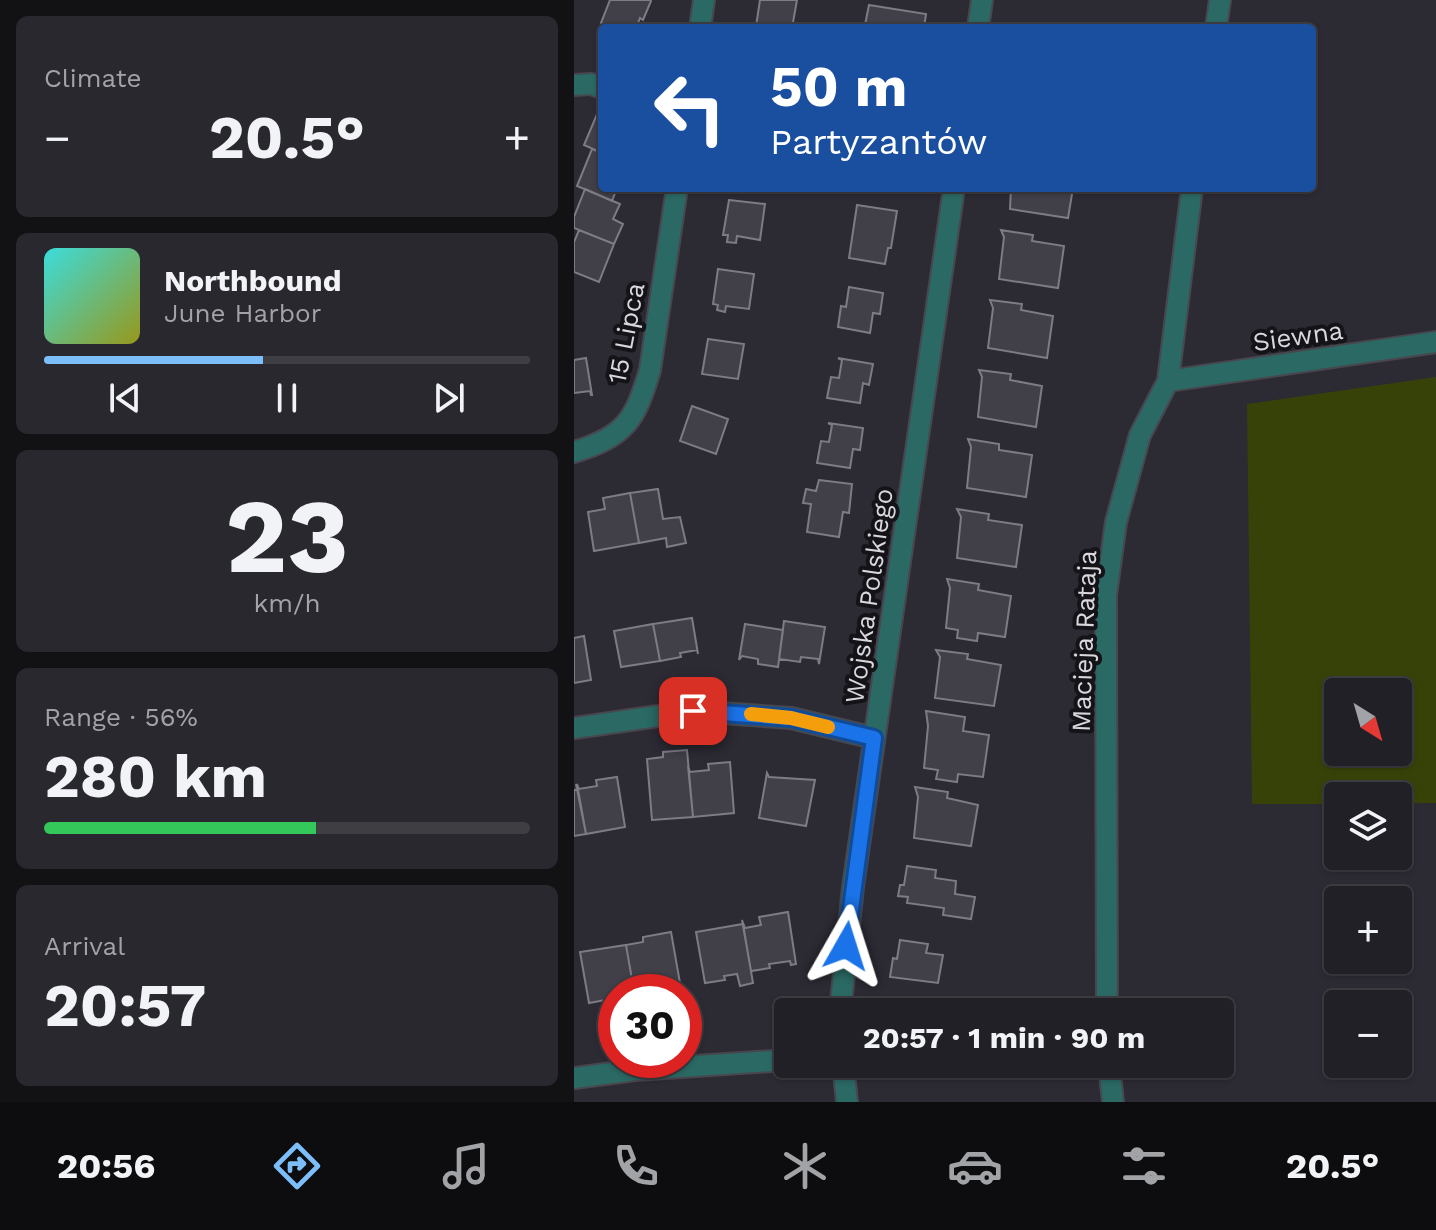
<!DOCTYPE html>
<html lang="en">
<head>
<meta charset="utf-8">
<style>
  :root { --surface:#212026; --page:#29282e; --text:#f1f3f6; --muted:#a2a3a7; --line:#3e3e43; --accent:#7cbef9 }
  body { margin:0; font-family:"Work Sans",sans-serif; background:var(--page); color:var(--text); height:100vh; display:flex; flex-direction:column; font-size:30px; white-space:nowrap }
  * { box-sizing:border-box; margin:0 }
  p { font-size:26px; color:var(--muted) }
  .icon { flex:none; width:44px; height:44px; fill:none; stroke:currentColor; stroke-width:2; stroke-linecap:round; stroke-linejoin:round }
  .map { position:relative; flex:1; overflow:hidden }
  .sheet { display:flex; flex-direction:column; gap:16px; padding:16px; background:#121215; width:574px }
  .sheet>* { flex:none }
  .top-card { position:absolute; left:24px; top:24px; width:718px; height:168px; border-radius:8px; box-shadow:0 2px 6px #0004,0 0 0 2px var(--line); background:#1a4fa0; color:#fff; overflow:hidden }
  .needle { width:52px; rotate:143deg }
  .tools { position:absolute; left:750px; top:678px; display:grid; gap:16px }
  .tools a { display:grid; place-items:center; width:88px; height:88px; border-radius:8px; background:var(--surface); box-shadow:0 2px 6px #0004,0 0 0 2px var(--line); font-size:40px }
  .speed { position:absolute; left:24px; top:974px; display:flex; gap:16px; font-size:40px; font-weight:700; text-align:center }
  .speed>* { display:grid; place-content:center; width:104px; height:104px; border-radius:50%; background:var(--surface); box-shadow:0 2px 6px #0004,0 0 0 2px var(--line); line-height:1 }
  .speed .limit { border:12px solid #d22; background:#fff; color:#111 }
  .pin { position:absolute; display:grid; place-items:center; width:68px; height:68px; color:#fff; margin:-34px; border-radius:16px; box-shadow:0 4px 12px #0006 }
  .me { position:absolute; width:88px; margin:-44px; rotate:6deg; stroke-linejoin:round; filter:drop-shadow(0 0 6px #0008) }
  .turn { display:flex; align-items:center; gap:28px; height:168px; padding:0 40px; font-size:36px }
  .turn .icon { width:104px; height:104px; stroke-width:2.5 }
  .turn b { display:block; font-size:56px; line-height:68px }
  .big { font-size:60px; font-weight:700; line-height:1.1 }
  .sheet .tile { flex:1; display:flex; flex-direction:column; justify-content:center; gap:12px; min-width:0; padding:0 28px; border-radius:12px; background:var(--page) }
  .sheet .dial { align-items:center; gap:0 }
  .dial b { font-size:104px; line-height:1 }
  .song { display:flex; align-items:center; gap:24px }
  .cover { width:96px; height:96px; border-radius:12px; background:linear-gradient(135deg,hsl(180 70% 55%),hsl(60 70% 35%)) }
  .played { height:8px; border-radius:4px; background:linear-gradient(90deg,var(--accent) 45%,var(--line) 45%) }
  .keys { display:flex; justify-content:space-around; direction:ltr }
  .heat { display:flex; justify-content:space-between; align-items:center; font-size:44px; direction:ltr }
  .charge { height:12px; border-radius:6px; background:linear-gradient(90deg,#34c759 56%,var(--line) 0) }
  .trip { position:absolute; left:200px; top:998px; width:460px; height:80px; border-radius:8px; background:var(--surface); box-shadow:0 2px 6px #0004,0 0 0 2px var(--line); font-weight:700; line-height:80px; text-align:center }
  .tab-bar { display:flex; height:128px; justify-content:space-around; align-items:center; background:#0d0d0f; color:var(--muted) }
  .tab-bar .icon { width:56px; height:56px }
  .tab-bar .on { color:var(--accent) }
  .tab-bar b { font-size:36px; color:var(--text) }
  main { display:flex; flex:1; min-height:0 }
  .map>svg:first-child { display:block }
</style>
</head>
<body>
<main>
<section class="sheet">
<div class="tile"><p>Climate</p>
<div class="heat"><a>−</a><b class="big">20.5°</b><a>+</a></div>
</div>
<div class="tile">
<div class="song"><i class="cover"></i><div><b>Northbound</b><p>June Harbor</p></div></div>
<div class="played"></div>
<div class="keys"><svg class="icon" aria-label="previous" viewBox="0 0 24 24"><path d="M18 5L8 12l10 7zM5 5v14"/></svg><svg class="icon" aria-label="pause" viewBox="0 0 24 24"><path d="M8 5v14M16 5v14"/></svg><svg class="icon" aria-label="next" viewBox="0 0 24 24"><path d="M6 5l10 7-10 7zM19 5v14"/></svg></div>
</div>
<div class="tile dial"><b>23</b><p>km/h</p></div>
<div class="tile"><p>Range · 56%</p><b class="big">280 km</b><div class="charge"></div></div>
<div class="tile"><p>Arrival</p><b class="big">20:57</b></div>
</section>
<div class="map">
<svg width="862" height="1102" viewBox="0 0 862 1102">
  <rect width="100%" height="100%" fill="#2c2a33"/>
  <path fill="#374209" fill-rule="evenodd" d="M 862,377 L 862,803 L 824,803 L 824,796 L 764,796 L 764,804 L 678,804 L 673,404 ZM 764,692 L 824,692 L 824,752 L 764,752 Z"/>
  <path fill="#413f48" stroke="#7d7b85" stroke-width="2" d="M 36,0 L 76,0 L 77,1 L 69,20 L 66,18 L 62,28 L 39,28 L 27,23 Z
    M 186,0 L 223,0 L 218,28 L 182,26 Z
    M 295,5 L 352,14 L 350,28 L 310,28 L 291,25 Z
    M 26,107 L 28,108 L 28,153 L 10,145 Z
    M 18,149 L 28,153 L 28,188 L 43,188 L 38,201 L 3,186 Z
    M 437,188 L 499,188 L 494,218 L 436,209 Z
    M 11,189 L 46,204 L 39,219 L 49,224 L 40,244 L 0,228 L 0,217 Z
    M 155,200 L 191,204 L 186,240 L 163,236 L 162,243 L 153,242 L 154,235 L 149,235 Z
    M 283,205 L 323,211 L 317,248 L 314,248 L 311,264 L 275,258 Z
    M 5,230 L 40,244 L 25,282 L 0,272 L 0,242 Z
    M 427,230 L 459,235 L 458,241 L 490,246 L 484,288 L 425,279 L 430,237 Z
    M 144,269 L 180,274 L 175,309 L 152,306 L 151,312 L 143,310 L 144,305 L 139,304 Z
    M 275,287 L 309,293 L 306,314 L 299,313 L 296,333 L 264,327 L 267,306 L 272,307 Z
    M 416,300 L 448,304 L 447,310 L 479,316 L 473,358 L 414,348 L 419,308 Z
    M 134,339 L 170,344 L 164,379 L 128,374 Z
    M 12,358 L 18,395 L 17,395 L 16,391 L 0,393 L 0,360 Z
    M 264,358 L 299,364 L 295,385 L 289,383 L 286,403 L 253,398 L 257,377 L 265,378 L 268,360 Z
    M 405,370 L 437,374 L 436,380 L 468,386 L 462,427 L 404,417 L 408,377 Z
    M 118,406 L 154,419 L 142,454 L 106,441 Z
    M 254,423 L 289,428 L 286,450 L 279,449 L 276,468 L 243,463 L 247,441 L 255,442 L 258,425 Z
    M 394,439 L 425,444 L 425,450 L 458,455 L 452,497 L 393,488 L 397,447 Z
    M 245,480 L 278,484 L 275,513 L 269,512 L 265,537 L 233,532 L 237,504 L 229,503 L 232,489 L 242,491 Z
    M 84,489 L 89,519 L 106,517 L 112,543 L 93,547 L 92,538 L 65,543 L 56,493 Z
    M 56,493 L 65,543 L 20,551 L 14,512 L 31,509 L 29,498 Z
    M 383,509 L 415,514 L 414,520 L 448,525 L 442,567 L 383,558 L 387,517 Z
    M 373,579 L 405,584 L 404,590 L 437,596 L 431,637 L 404,633 L 403,641 L 383,638 L 384,630 L 372,628 L 376,588 Z
    M 118,618 L 124,654 L 123,650 L 106,653 L 107,657 L 86,661 L 79,624 Z
    M 210,621 L 251,627 L 245,664 L 244,659 L 227,657 L 226,662 L 205,659 Z
    M 79,624 L 86,661 L 47,667 L 40,631 Z
    M 171,624 L 209,630 L 204,667 L 184,664 L 184,659 L 168,656 L 165,660 Z
    M 10,636 L 17,680 L 0,683 L 0,638 Z
    M 362,650 L 394,654 L 393,659 L 427,665 L 420,706 L 361,698 L 366,657 Z
    M 352,711 L 391,717 L 389,731 L 415,735 L 409,777 L 384,774 L 383,782 L 362,779 L 364,770 L 350,768 L 354,726 Z
    M 113,750 L 119,817 L 78,820 L 73,759 L 89,757 L 89,752 Z
    M 156,762 L 160,813 L 119,817 L 114,766 L 116,772 L 135,770 L 134,764 Z
    M 193,773 L 195,777 L 241,780 L 232,826 L 185,818 Z
    M 43,777 L 51,827 L 12,834 L 3,784 L 5,789 L 23,786 L 22,780 Z
    M 2,784 L 12,834 L 0,836 L 0,790 L 3,789 Z
    M 341,787 L 374,792 L 373,798 L 404,805 L 397,846 L 340,838 L 344,797 Z
    M 333,866 L 362,870 L 361,878 L 382,881 L 381,894 L 401,897 L 397,919 L 369,915 L 370,908 L 333,903 L 334,897 L 324,896 L 326,885 L 330,885 Z
    M 214,912 L 222,964 L 217,965 L 216,961 L 195,964 L 196,968 L 177,971 L 168,920 L 171,928 L 187,925 L 185,917 Z
    M 169,924 L 179,983 L 166,986 L 163,974 L 150,976 L 151,980 L 131,983 L 122,932 Z
    M 97,932 L 106,983 L 60,991 L 52,945 L 69,942 L 69,937 Z
    M 326,940 L 354,944 L 352,953 L 369,955 L 364,983 L 316,977 L 319,958 L 323,959 Z
    M 52,945 L 60,991 L 42,992 L 42,998 L 15,1003 L 6,952 Z"/>
  <g fill="none" stroke-linecap="round" stroke-linejoin="round">
    <defs>
      <path id="minor" d="M 126,28 L 130,0
        M 404,28 L 408,0
        M 642,28 L 646,0
        M 0,85 L 17,84 L 28,88
        M 594,381 L 862,342
        M 0,452 C 52,436 61,420 76,370 L 103,188
        M 0,728 L 119,711 L 217,718 L 300,738
        M 266,1012 L 279,887 L 380,188
        M 533,1012 L 532,595 L 542,522 L 566,435 L 594,381 L 618,188
        M 269,1064 L 273,1102
        M 535,1064 L 539,1102
        M 0,1078 L 61,1070 L 214,1060"/>
    </defs>
    <use href="#minor" stroke="#48464e" stroke-width="24"/>
    <use href="#minor" stroke="#2a6964" stroke-width="20"/>
  </g>
  <g fill="none" stroke-linecap="round" stroke-linejoin="round">
    <defs>
      <path id="route" d="M 119,711 L 217,718 L 300,738 L 272,946"/>
    </defs>
    <use href="#route" stroke="#114b97" stroke-width="20"/>
    <use href="#route" stroke="#1a73e8" stroke-width="14"/>
    <path stroke="#f59e0b" stroke-width="14" d="M 177,714 L 217,718 L 254,727"/>
  </g>
  <g text-anchor="middle" dominant-baseline="central" stroke-width="8" stroke-linejoin="round" paint-order="stroke">
    <g font-size="26" fill="#d9d7dd" stroke="#141317">
      <text transform="translate(52 333) rotate(-79)">15 Lipca</text>
      <text transform="translate(724 336) rotate(-8)">Siewna</text>
      <text transform="translate(295 596) rotate(-82)">Wojska Polskiego</text>
      <text transform="translate(510 641) rotate(-88)">Macieja Rataja</text>
    </g>
  </g>
</svg>
<div class="tools">
<a><svg class="needle" viewBox="-14 -14 28 28"><path d="M0-13l5 13h-10z" fill="#e53935"/><path d="M0 13l5-13h-10z" fill="#a2a3a7"/></svg></a>
<a><svg class="icon" aria-label="layers" viewBox="0 0 24 24"><path d="M12 4l9 5-9 5-9-5zM3 14l9 5 9-5"/></svg></a>
<a>+</a>
<a>−</a>
</div>
<div class="speed"><div class="limit">30</div></div>
<div class="pin" style="left:119px;top:711px;background:#d93025"><svg class="icon" aria-label="arrive" viewBox="0 0 24 24"><path d="M6 21V4h12l-3 4 3 4H6"/></svg></div>
<svg class="me" style="left:272px;top:946px" viewBox="-20 -20 40 40"><path d="M0-17L14 15 0 8-14 15z" fill="#1a73e8" stroke="#fff" stroke-width="4"/></svg>
<div class="trip">20:57 · 1 min · 90 m</div>
<div class="top-card">
<div class="turn"><svg class="icon" aria-label="left" viewBox="0 0 24 24"><path d="M17 20v-9H6M10 6l-5 5 5 5"/></svg><div><b>50 m</b>Partyzantów</div></div>
</div>
</div>
</main>
<nav class="tab-bar">
<b>20:56</b>
<svg class="icon on" aria-label="directions" viewBox="0 0 24 24"><path d="M12 3l9 9-9 9-9-9zM9 14v-3h6M13 9l2 2-2 2"/></svg>
<svg class="icon" aria-label="music" viewBox="0 0 24 24"><path d="M9 18V5l10-2v13"/><circle cx="6" cy="18" r="3"/><circle cx="16" cy="16" r="3"/></svg>
<svg class="icon" aria-label="phone" viewBox="0 0 24 24"><path d="M5 4h4l2 5-3 2q2 4 5 5l2-3 5 2v4C11 20 4 13 5 4z"/></svg>
<svg class="icon" aria-label="climate" viewBox="0 0 24 24"><path d="M12 3v18M4 7l16 10M4 17L20 7"/></svg>
<svg class="icon" aria-label="car" viewBox="0 0 24 24"><path d="M5 17H2v-5l4-1 3-4h7l3 4 3 1v5h-3M9 17h6M6 11h13"/><circle cx="7" cy="17" r="2"/><circle cx="17" cy="17" r="2"/></svg>
<svg class="icon" aria-label="filters" viewBox="0 0 24 24"><path d="M4 7h16M4 17h16"/><circle cx="9" cy="7" r="2"/><circle cx="15" cy="17" r="2"/></svg>
<b>20.5°</b>
</nav>
</body>
</html>
